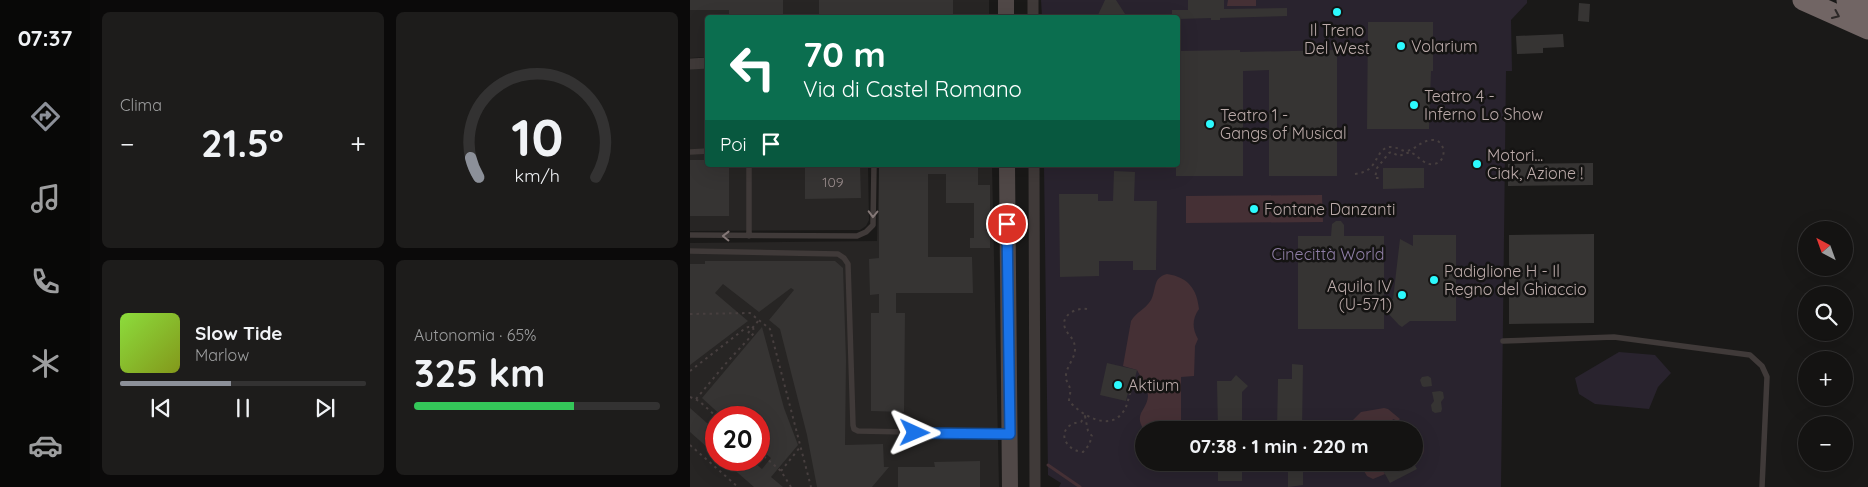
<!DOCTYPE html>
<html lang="it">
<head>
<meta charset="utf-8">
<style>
  :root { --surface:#141312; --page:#1d1c1b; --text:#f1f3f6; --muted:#9d9e9f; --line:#333232; --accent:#8c9099 }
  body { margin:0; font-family:Quicksand,sans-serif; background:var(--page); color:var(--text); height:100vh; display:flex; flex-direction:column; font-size:19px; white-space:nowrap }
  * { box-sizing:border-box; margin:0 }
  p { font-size:16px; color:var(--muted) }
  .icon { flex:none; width:28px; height:28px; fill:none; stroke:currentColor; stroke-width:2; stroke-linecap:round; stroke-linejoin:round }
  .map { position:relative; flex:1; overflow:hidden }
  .panel { display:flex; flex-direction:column; gap:12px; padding:12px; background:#0b0a0a; width:600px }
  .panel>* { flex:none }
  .guide { position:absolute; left:15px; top:15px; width:475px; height:152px; border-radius:5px; box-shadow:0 5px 20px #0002,0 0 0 1px var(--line); background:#0b6e4f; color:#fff; overflow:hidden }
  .needle { width:32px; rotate:319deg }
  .controls { position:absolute; left:1108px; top:221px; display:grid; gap:10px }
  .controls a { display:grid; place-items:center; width:55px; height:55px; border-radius:50%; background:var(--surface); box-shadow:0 5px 20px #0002,0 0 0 1px var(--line); font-size:25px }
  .speed { position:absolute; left:15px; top:406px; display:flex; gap:10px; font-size:25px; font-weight:700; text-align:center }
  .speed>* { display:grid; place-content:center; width:65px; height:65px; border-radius:50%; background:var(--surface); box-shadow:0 5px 20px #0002,0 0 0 1px var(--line); line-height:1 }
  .speed .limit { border:8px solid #d22; background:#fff; color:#111 }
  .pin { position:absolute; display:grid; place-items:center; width:42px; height:42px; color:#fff; margin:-21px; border:2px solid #fff; border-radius:50%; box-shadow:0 1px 5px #0007 }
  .me { position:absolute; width:55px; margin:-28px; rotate:91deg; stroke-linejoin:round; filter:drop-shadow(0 0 4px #0008) }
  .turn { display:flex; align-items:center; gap:18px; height:105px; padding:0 15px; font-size:22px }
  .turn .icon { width:65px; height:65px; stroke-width:2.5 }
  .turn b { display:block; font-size:35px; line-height:42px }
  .then { display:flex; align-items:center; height:48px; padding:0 15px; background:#0003; gap:10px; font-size:19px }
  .big { font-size:38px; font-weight:700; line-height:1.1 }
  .panel .tile { flex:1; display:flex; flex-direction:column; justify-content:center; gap:8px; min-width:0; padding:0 18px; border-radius:8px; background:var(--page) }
  .panel .dial { align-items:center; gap:0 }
  .dial svg { height:130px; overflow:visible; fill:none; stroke:var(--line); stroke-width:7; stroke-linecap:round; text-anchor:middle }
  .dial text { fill:var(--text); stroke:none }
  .song { display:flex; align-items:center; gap:15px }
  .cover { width:60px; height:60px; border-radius:8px; background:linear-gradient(135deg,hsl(90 70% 55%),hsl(70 70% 35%)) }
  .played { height:5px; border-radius:2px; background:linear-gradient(90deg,var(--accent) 45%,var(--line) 45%) }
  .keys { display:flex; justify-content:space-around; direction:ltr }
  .heat { display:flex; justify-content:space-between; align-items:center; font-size:28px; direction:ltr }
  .charge { height:8px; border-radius:4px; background:linear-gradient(90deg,#34c759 65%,var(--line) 0) }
  .panel .tiles { flex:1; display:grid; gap:12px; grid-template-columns:repeat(2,1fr) }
  .trip { position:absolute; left:445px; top:421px; width:288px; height:50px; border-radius:25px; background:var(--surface); box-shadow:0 5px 20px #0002,0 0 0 1px var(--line); font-weight:700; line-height:50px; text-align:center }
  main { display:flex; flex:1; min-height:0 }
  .tabs { display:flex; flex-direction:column; width:90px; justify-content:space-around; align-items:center; background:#080807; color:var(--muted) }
  .tabs .icon { width:35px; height:35px }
  .tabs .active { color:var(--accent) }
  .tabs b { font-size:22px; color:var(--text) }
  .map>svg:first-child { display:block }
</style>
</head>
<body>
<main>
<nav class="tabs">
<b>07:37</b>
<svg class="icon active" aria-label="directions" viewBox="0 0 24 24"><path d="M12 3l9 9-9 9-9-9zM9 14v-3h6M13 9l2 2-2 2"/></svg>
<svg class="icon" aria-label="music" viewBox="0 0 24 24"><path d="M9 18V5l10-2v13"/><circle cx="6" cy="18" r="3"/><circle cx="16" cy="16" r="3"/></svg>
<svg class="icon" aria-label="phone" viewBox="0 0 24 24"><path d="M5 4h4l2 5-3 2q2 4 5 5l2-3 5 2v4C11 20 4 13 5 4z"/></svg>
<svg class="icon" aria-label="climate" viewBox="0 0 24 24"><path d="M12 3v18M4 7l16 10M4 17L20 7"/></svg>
<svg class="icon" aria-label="car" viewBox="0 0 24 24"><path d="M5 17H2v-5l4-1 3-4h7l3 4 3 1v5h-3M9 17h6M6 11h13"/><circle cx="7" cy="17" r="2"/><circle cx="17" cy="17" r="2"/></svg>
</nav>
<section class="panel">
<div class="tiles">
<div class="tile"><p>Clima</p>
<div class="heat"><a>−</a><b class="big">21.5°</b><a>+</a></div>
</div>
<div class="tile dial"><svg viewBox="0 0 100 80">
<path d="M14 69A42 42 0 1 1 86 69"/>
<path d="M14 69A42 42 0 0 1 9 57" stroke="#8c9099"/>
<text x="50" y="56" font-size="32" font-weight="700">10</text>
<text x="50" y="72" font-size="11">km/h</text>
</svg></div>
<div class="tile">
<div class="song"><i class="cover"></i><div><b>Slow Tide</b><p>Marlow</p></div></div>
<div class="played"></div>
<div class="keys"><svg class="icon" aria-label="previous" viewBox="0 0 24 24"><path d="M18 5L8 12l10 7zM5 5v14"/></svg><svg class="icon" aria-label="pause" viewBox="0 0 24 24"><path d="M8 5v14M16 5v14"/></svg><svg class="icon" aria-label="next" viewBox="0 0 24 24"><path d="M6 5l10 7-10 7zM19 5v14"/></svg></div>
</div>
<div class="tile"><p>Autonomia · 65%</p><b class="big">325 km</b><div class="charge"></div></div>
</div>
</section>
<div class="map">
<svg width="1178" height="487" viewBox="0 0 1178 487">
  <rect width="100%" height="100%" fill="#1a1918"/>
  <path fill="#272524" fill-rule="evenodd" d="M 0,0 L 299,0 L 299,17 L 18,18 L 17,57 L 0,58 Z
    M 0,68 L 17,68 L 18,165 L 178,165 L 179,220 L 176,226 L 170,230 L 0,231 Z
    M 189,165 L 302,165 L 309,487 L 0,487 L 0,243 L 187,241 ZM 26,418 L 69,418 L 69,460 L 26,460 Z"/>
  <path fill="#29232e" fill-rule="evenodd" d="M 351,0 L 837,0 L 837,3 L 821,20 L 822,71 L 816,71 L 811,487 L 369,487 L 371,483 L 358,475 L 354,165 L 488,165 L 488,18 L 352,17 ZM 454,430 L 724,430 L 724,462 L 454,462 Z
    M 929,352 L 965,355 L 981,373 L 968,387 L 959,409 L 905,404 L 889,394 L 885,378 Z"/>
  <path fill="#453035" d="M 538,0 L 566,0 L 566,6 L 537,6 Z
    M 632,195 L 633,222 L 496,223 L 496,196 Z
    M 477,274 C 498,277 507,289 509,309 C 502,319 502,328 508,339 L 505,346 L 504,376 L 491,377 L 491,424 L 487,430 L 454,430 C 443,413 457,411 458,396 C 458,387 451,378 447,370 L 433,366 L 441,321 C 446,312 456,309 461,300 C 467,289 462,278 477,274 Z
    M 694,408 L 698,409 L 710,419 L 708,421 L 703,419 L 698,430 L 664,430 L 663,420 L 671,412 Z
    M 713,422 C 722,430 738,439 733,454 L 724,459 L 724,430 L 715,430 L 711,424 Z
    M 675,463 L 694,463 L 690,465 L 695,474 L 683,479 L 677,476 L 674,471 Z"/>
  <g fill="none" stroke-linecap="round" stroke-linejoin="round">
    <path stroke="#453035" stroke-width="3" d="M 358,465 L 390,487"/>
  </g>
  <path fill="#363433" d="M 0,0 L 93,0 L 93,18 L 39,18 L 39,10 L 0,10 Z
    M 129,0 L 263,0 L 263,18 L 129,18 Z
    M 415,0 L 426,0 L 437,17 L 407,17 Z
    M 498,0 L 534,0 L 534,9 L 597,8 L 597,16 L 530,18 L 530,20 L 521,20 L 521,18 L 488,19 L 482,17 L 482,10 L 498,10 Z
    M 889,3 L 900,4 L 899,22 L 888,21 Z
    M 678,22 L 743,22 L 743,71 L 741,71 L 739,129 L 677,129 Z
    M 873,34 L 874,47 L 853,48 L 853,53 L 827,54 L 826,36 Z
    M 550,50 L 550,52 L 647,50 L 647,176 L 579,176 L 579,70 L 553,71 L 553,176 L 486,176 L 486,165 L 488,165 L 488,51 Z
    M 0,160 L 18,160 L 18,165 L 39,165 L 39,216 L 0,216 Z
    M 903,163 L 903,185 L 818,186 L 818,164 Z
    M 115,165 L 170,165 L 171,198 L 115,199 Z
    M 189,165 L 288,165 L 288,185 L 300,185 L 300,248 L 280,248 L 280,238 L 284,238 L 284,203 L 256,203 L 256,174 L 238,174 L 238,257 L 282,257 L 283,293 L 206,293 L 206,313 L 215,313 L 214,412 L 181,411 L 181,313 L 189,313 L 189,294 L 180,295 L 179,259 L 189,258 Z
    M 693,168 L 734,168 L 734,188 L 693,189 Z
    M 424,171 L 445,172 L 444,201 L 467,201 L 466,270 L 443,270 L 443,261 L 409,261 L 409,276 L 370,277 L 369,194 L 408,194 L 408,201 L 423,201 Z
    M 646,221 L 651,221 L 654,225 L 654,236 L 694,236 L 694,298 L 703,299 L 710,239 L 723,246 L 723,235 L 766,235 L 766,321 L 720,321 L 712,327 L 709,325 L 694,309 L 694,329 L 608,329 L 608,236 L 641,236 L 642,224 Z
    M 904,234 L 904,323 L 819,324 L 819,235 Z
    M 15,261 L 145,261 L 153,268 L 156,360 L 155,445 L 193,444 L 194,467 L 199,467 L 182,487 L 127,487 L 117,435 L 90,329 L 79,320 L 104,290 L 101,288 L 69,312 L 33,284 L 25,293 L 58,321 L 0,365 L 0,264 L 15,264 Z
    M 72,327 L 94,408 L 108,445 L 81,477 L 93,487 L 64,487 L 33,460 L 61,460 L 72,469 L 81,458 L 69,448 L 69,418 L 34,418 L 12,398 Z
    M 417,363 L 447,370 L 441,394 L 438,393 L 436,401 L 410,395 Z
    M 602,364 L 613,365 L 612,430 L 587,430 L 588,379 L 602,379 Z
    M 546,375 L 558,386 L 552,392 L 552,430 L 528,430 L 527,381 L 541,381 Z
    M 738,376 L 741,378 L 742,386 L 734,387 L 732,386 L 730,380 L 732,377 Z
    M 750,391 L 753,392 L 754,398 L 751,402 L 752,409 L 751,412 L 745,413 L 742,411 L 741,405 L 744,401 L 742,392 Z
    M 0,408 L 26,431 L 26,455 L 0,432 Z
    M 290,461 L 290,487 L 208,487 L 208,467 L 245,467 L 244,462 Z
    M 528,462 L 552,462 L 552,481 L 528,481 Z
    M 587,462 L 613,462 L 613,485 L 598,487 L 598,471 L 587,471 Z
    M 694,462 L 723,462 L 727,469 L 700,483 L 690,465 Z"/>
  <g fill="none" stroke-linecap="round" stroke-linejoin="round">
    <path stroke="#473f3f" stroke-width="2" stroke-dasharray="2.5 4" stroke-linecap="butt" d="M 665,174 C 671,173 676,172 680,168 C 688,161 689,146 702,147 C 707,147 711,151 717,151 C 726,149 732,140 742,140 C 756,139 758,162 744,164 C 734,166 728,155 720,152 L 709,156 L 701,152 L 699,153 L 687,168 L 685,178 L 689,178
      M 397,309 C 387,307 370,315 375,328 C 378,336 385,338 385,349 C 385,359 377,365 376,375 C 375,381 379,383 380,389 C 381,393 379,397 379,401 C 391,415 419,432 433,412 C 437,407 438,400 440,393
      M 0,314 L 60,313 L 80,329 L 121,487
      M 58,333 L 69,320
      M 0,371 L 53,330 L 58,327 L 63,327
      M 0,397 L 9,401 L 28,418
      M 6,399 L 38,361 L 64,333 L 63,327
      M 395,416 L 398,431 L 402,436 L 399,445 L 393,452 C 371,450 366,424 391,422 Z
      M 0,445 L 48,487
      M 69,452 L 91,471 L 101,487
      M 91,471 L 111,446"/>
    <path stroke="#403a39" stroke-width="5.5" d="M 0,152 L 18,151
      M 59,165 L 59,236
      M 0,235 L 167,236 L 176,232 L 183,225 L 184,165
      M 0,251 L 148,254 L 154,258 L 158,264 L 163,425 L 164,429 L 168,431 L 317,434
      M 813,341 L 924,337 L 1060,355 L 1072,366 L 1077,377 L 1072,487"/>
    <path stroke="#403a39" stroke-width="11" d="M 343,0 L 343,18
      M 0,64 L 18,63
      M 344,165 L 345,487"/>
    <path stroke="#504847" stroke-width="16" d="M 316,0 L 316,18
      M 317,165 L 320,487"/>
    <path stroke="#716564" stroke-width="21" d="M 1113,0 L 1178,29
      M 1157,0 L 1178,10"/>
  </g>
  <defs><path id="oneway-chevron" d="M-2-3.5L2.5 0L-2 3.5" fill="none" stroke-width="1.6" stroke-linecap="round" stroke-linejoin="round" transform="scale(1.25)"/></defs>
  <use stroke="#2c2827" href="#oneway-chevron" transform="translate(1146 15) rotate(24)"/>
  <g stroke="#847877">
    <use href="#oneway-chevron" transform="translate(183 214) rotate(91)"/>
    <use href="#oneway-chevron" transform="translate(36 236) rotate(-179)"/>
  </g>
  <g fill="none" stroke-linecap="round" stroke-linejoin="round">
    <defs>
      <path id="route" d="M 225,433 L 320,434 L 317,224"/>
    </defs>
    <use href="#route" stroke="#114b97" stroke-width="12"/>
    <use href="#route" stroke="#1a73e8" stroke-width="9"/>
  </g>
  <g fill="#2cfafe" stroke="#151413" stroke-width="2">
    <circle cx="647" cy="12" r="5"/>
    <circle cx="711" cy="46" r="5"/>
    <circle cx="724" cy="105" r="5"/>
    <circle cx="520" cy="124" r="5"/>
    <circle cx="787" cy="164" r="5"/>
    <circle cx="564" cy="209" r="5"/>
    <circle cx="744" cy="280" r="5"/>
    <circle cx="712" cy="295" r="5"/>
    <circle cx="428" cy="385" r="5"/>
  </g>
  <g text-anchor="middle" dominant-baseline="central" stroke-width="5" stroke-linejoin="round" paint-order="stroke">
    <g font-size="14" fill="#9a8c8c">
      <text x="143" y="182">109</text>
    </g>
    <g font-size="16" fill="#bbaaa9" stroke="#151413" text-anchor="start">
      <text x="647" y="30" text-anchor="middle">Il Treno<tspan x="647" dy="18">Del West</tspan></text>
      <text x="721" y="46">Volarium</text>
      <text x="734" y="96">Teatro 4 -<tspan x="734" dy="18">Inferno Lo Show</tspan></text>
      <text x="530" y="115">Teatro 1 -<tspan x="530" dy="18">Gangs of Musical</tspan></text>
      <text x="797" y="155">Motori...<tspan x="797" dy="18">Ciak, Azione !</tspan></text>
      <text x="574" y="209">Fontane Danzanti</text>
      <text x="754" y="271">Padiglione H - Il<tspan x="754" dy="18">Regno del Ghiaccio</tspan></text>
      <text x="702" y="286" text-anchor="end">Aquila IV<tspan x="702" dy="18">(U-571)</tspan></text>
      <text x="438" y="385">Aktium</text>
    </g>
    <g font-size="16" fill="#907fa7" stroke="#151413">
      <text x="638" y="254">Cinecittà World</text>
    </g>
  </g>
</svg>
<div class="controls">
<a><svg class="needle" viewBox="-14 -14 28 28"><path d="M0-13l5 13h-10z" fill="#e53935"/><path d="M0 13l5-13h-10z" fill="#9d9e9f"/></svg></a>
<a><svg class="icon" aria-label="search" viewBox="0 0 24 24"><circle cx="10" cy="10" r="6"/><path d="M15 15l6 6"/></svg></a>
<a>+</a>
<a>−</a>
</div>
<div class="speed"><div class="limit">20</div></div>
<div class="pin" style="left:317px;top:224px;background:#d93025"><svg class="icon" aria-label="arrive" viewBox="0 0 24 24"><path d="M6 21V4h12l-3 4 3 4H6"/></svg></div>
<svg class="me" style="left:225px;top:433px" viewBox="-20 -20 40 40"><path d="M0-17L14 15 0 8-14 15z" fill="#1a73e8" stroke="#fff" stroke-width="4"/></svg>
<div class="trip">07:38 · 1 min · 220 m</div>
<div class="guide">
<div class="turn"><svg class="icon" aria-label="left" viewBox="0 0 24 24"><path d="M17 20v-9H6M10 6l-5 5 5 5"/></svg><div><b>70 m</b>Via di Castel Romano</div></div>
<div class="then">Poi<svg class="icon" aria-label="arrive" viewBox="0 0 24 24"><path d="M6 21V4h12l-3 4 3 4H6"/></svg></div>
</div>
</div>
</main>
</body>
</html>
